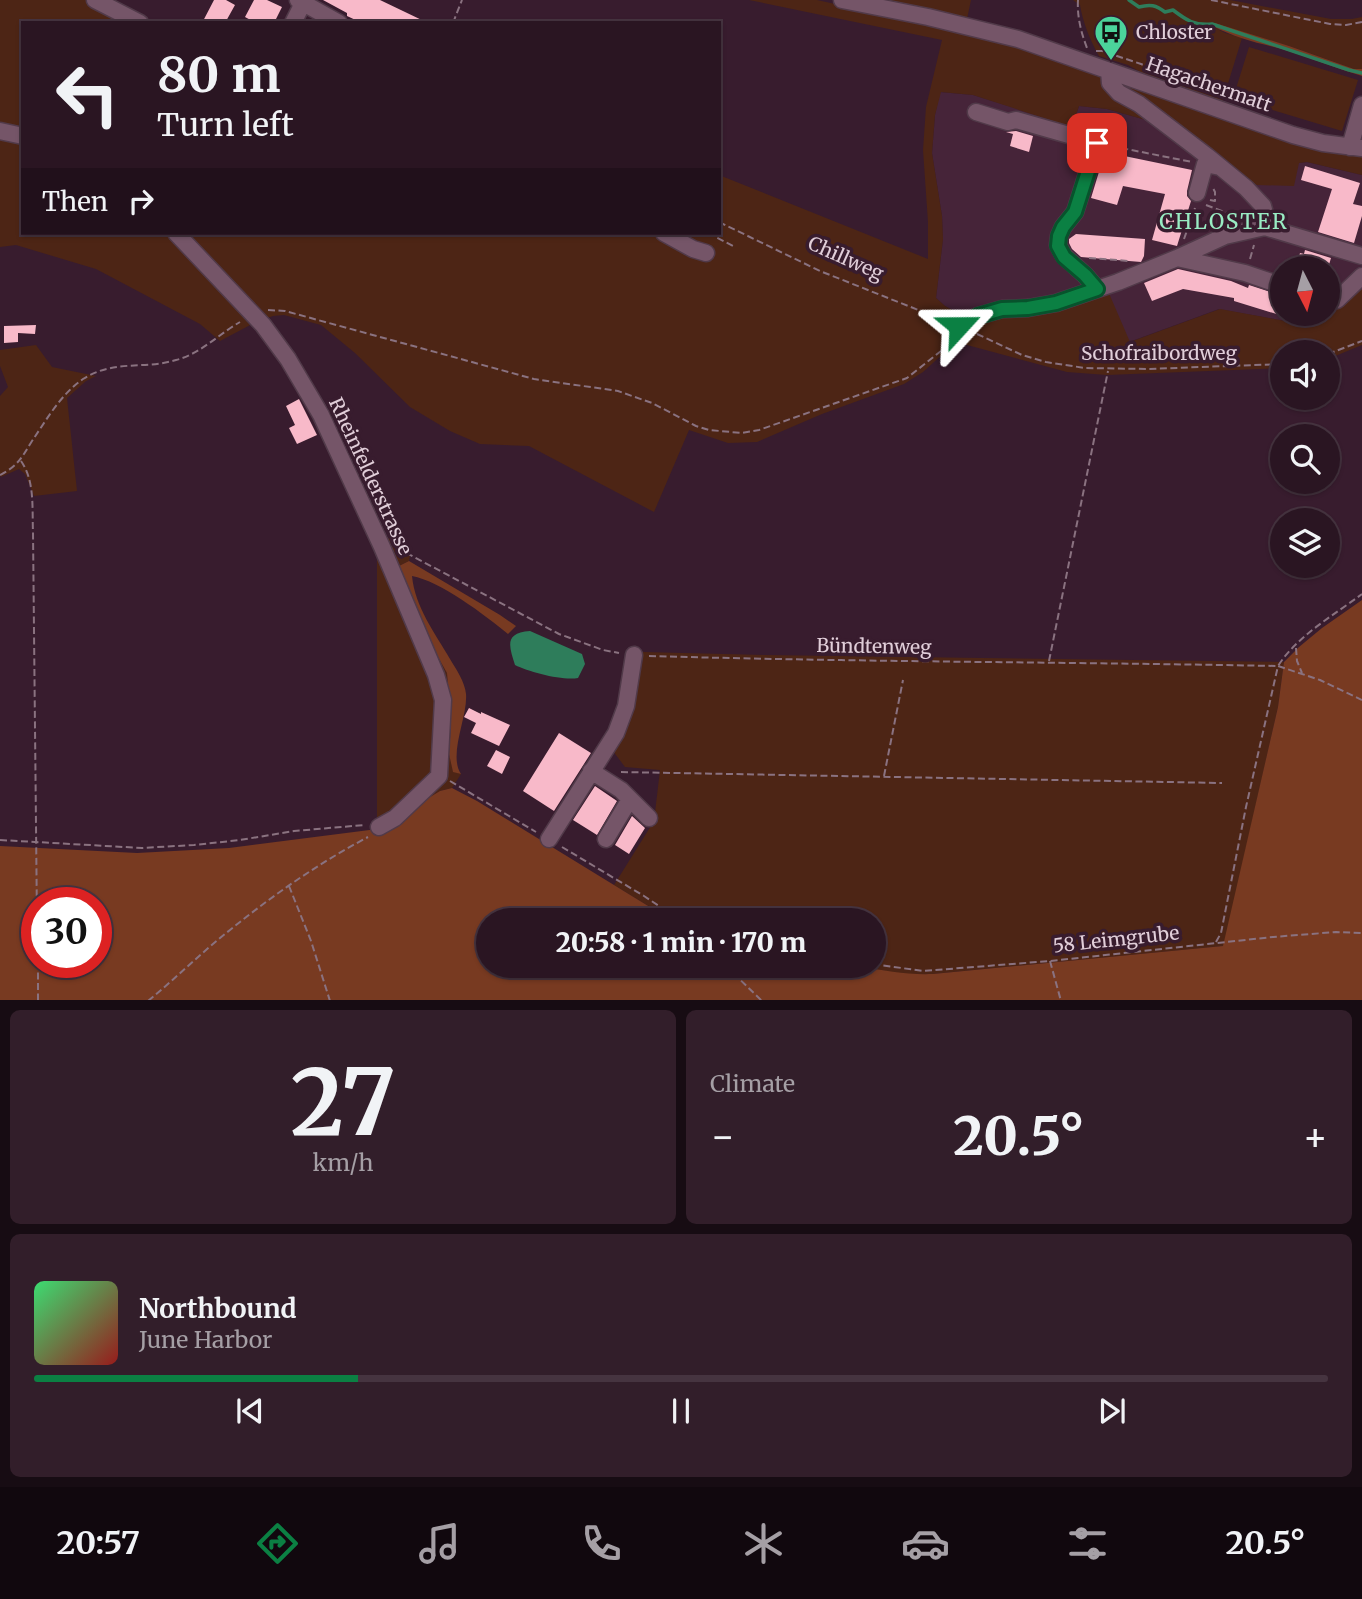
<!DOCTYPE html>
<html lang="en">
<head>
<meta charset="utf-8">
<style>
  :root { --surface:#2a1522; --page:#321e2a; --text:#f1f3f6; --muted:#a59fa5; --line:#463440; --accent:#0b8043 }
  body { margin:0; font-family:Merriweather,serif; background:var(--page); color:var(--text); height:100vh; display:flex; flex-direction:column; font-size:26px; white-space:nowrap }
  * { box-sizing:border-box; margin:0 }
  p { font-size:23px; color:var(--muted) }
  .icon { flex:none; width:38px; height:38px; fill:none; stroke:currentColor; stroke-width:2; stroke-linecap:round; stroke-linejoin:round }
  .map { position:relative; height:1000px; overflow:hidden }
  .sheet { display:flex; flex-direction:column; gap:10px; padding:10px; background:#170c13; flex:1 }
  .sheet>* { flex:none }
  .top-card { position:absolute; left:21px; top:21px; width:700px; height:214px; border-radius:0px; box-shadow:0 2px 5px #0004,0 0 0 2px var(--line); background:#2a1522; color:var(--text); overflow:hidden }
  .needle { width:46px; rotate:174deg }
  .buttons { position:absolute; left:1270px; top:256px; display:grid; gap:14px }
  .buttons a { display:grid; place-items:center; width:70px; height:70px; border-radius:50%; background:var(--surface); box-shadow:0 2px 5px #0004,0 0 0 2px var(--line); font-size:35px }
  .speed { position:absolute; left:21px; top:887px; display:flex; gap:14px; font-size:35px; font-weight:700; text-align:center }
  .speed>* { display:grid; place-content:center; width:91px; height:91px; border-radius:50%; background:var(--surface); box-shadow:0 2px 5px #0004,0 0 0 2px var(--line); line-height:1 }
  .speed .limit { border:10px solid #d22; background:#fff; color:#111 }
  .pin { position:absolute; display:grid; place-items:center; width:60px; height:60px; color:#fff; margin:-30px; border-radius:14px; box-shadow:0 4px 10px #0006 }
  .me { position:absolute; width:77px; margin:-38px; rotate:66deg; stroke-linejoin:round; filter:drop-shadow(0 0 5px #0008) }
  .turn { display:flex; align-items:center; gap:24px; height:147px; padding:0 21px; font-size:32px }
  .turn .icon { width:91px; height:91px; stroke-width:2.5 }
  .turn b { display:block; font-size:49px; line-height:60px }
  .then { display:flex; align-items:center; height:66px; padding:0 21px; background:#0003; gap:14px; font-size:26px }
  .big { font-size:52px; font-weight:800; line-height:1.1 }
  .sheet .tile { flex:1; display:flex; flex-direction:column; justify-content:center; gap:10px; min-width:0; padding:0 24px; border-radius:10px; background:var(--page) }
  .sheet .dial { align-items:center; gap:0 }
  .dial b { font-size:91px; line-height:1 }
  .song { display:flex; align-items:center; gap:21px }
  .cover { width:84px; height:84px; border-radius:10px; background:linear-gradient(135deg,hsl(140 70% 55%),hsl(0 70% 35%)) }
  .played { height:7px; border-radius:4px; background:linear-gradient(90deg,var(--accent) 25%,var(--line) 25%) }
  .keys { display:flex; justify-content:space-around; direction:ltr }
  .heat { display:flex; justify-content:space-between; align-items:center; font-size:38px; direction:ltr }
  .sheet .tiles { flex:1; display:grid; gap:10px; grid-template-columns:1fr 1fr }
  .tile:last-child { grid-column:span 2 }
  .trip { position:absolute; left:476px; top:908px; width:410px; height:70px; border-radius:35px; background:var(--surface); box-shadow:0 2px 5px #0004,0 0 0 2px var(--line); font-weight:800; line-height:70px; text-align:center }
  .tabs { display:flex; height:112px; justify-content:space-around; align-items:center; background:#11080e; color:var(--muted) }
  .tabs .icon { width:49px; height:49px }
  .tabs .on { color:var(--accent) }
  .tabs b { font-size:32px; color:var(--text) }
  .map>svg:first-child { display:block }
</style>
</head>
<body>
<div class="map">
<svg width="1362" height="1001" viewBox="0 0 1362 1001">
  <rect width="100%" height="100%" fill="#381c2e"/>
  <path fill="#462439" d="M 940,92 L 973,95 L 1072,126 L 1079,106 L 1107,109 L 1146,120 L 1152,107 L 1299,163 L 1307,162 L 1362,175 L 1362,277 L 1328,304 L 1328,268 L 1283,268 L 1283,313 L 1310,313 L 1309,318 L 1285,321 L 1219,309 L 1129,342 L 965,317 L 945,306 L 936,298 L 943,239 L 942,216 L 932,153 L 935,115 Z"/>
  <path fill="#4d2515" d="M 0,0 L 87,0 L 133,23 L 23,23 L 23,233 L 719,233 L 719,175 L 928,259 L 928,222 L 923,150 L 926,107 L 942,40 L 749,0 L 817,0 L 1002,41 L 1362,154 L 1362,175 L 1307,162 L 1299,163 L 1294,186 L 1257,185 L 1247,180 L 1152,108 L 1146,120 L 1107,109 L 1079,106 L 1072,127 L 973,95 L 941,92 L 935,115 L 932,153 L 942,216 L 943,239 L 936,298 L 945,306 L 965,317 L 1108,291 L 1130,342 L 1220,309 L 1285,321 L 1309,318 L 1310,313 L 1328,313 L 1328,304 L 1362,277 L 1362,345 L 1328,359 L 1328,352 L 1283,352 L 1283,368 L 1107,375 L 1067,372 L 956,342 L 923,372 L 904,384 L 822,414 L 757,442 L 728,443 L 689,430 L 654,512 L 529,446 L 480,444 L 450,431 L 410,407 L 355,353 L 321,325 L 284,315 L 273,316 L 254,323 L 220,341 L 200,324 L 96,269 L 16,245 L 0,247 Z
    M 872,0 L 971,0 L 967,19 Z
    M 1073,0 L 1230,0 L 1331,19 L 1352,19 L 1362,17 L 1362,69 L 1354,69 L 1289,46 L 1215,24 L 1214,27 L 1225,33 L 1242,38 L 1222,103 L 1146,75 L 1128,65 L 1099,56 C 1090,40 1083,23 1080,5 Z
    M 1249,47 L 1358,80 L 1342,131 L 1233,98 Z
    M 36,345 L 52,367 L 96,376 L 86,381 L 67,398 L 77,491 L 34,496 L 25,474 L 19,469 L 1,477 L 0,475 L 0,396 L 8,387 L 0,366 L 0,350 Z
    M 381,534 L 411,549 L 409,561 L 399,566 L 425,634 L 447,673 L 451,723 L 449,754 L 453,771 L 461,774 L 452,788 L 440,791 L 377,829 L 377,551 Z
    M 643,652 L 765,655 L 1284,662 L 1278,707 L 1224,946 L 933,974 L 912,975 L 891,972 L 860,966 L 873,966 L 873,920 L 671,920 L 614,885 L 654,821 L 660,770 L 625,767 L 613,751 L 626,729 L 642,665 Z"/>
  <path fill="#783a21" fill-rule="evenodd" d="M 1215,23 L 1289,46 L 1354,69 L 1362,69 L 1362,76 C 1335,68 1309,57 1282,49 C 1258,43 1235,38 1213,26 Z
    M 409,561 L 500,615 L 516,626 L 508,634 C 485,615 440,581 412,576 C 415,607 435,633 450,659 C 456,669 465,682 466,694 C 468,716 448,755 461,774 L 453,772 L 449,754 L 451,723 L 447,673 L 425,634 L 401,582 L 399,566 Z
    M 1362,600 L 1362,1000 L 0,1001 L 0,846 L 137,853 L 229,848 L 393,827 L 425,800 L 440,791 L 452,788 L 477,801 L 671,920 L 488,920 L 488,966 L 860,966 C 885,971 908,975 933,974 L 1223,946 L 1278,707 L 1284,662 L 1299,647 L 1322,628 ZM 37,903 L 96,903 L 96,962 L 37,962 Z"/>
  <path fill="#2e7d5b" d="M 530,631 L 582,654 L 585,664 L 578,678 C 563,681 529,672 515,665 C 509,646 504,633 530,631 Z"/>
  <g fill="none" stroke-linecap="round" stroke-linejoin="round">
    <path stroke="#2e7d5b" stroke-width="3.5" d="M 1129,0 L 1139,7 C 1150,4 1156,5 1165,12 L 1173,10 C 1186,20 1195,26 1212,24 L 1349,70 L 1362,73"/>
  </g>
  <path fill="#f8b9c9" d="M 214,0 L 226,0 L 235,5 L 225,23 L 202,23 Z
    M 254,0 L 267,0 L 282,7 L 274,23 L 256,23 L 245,17 Z
    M 323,0 L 380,0 L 428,23 L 362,23 L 347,16 L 347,13 Z
    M 1092,119 L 1115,128 L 1109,145 L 1104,135 L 1088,130 Z
    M 1016,131 L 1033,136 L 1029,152 L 1010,146 L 1013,134 L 1006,132 Z
    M 1105,152 L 1192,170 L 1187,191 L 1187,196 L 1191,201 L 1177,246 L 1152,240 L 1165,194 L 1123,186 L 1117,205 L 1091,198 Z
    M 1305,166 L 1360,183 L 1353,204 L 1362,206 L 1362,216 L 1354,243 L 1318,232 L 1332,189 L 1301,180 Z
    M 1076,234 L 1145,239 L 1144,256 L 1141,262 L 1081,257 L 1072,249 L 1069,243 L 1069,239 Z
    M 1305,250 L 1331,258 L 1328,268 L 1295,268 L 1300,253 L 1304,254 Z
    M 1178,269 L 1231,281 L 1248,288 L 1249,285 L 1283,296 L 1283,316 L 1234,301 L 1234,298 L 1183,289 L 1152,301 L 1144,283 Z
    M 36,325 L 35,334 L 18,333 L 18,342 L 4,343 L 4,326 Z
    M 299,399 L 317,435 L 297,444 L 289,428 L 295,425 L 286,406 Z
    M 469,708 L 481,714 L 481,712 L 510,725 L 499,746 L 471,733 L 476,723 L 464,717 Z
    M 559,733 L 591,753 L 554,811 L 523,791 Z
    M 496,750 L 510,757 L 502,774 L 487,766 Z
    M 595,786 L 617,801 L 597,835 L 573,820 Z
    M 632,816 L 645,828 L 629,854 L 615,845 Z"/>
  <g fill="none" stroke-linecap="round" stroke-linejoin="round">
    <defs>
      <path id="minor" d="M 95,0 L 140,23
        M 298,0 L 339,23
        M 842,0 L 928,17 L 1018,39 L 1293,135 L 1323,143 L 1362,148
        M 293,23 L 303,3
        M 1109,71 L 1110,83 L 1119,93 L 1139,104 L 1207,156 L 1246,188 L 1263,206 L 1266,217 L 1265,227
        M 976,112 L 1008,122 L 1016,120 L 1097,143 L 1075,212 L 1063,227 L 1059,236 L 1058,245 L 1064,256 L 1085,275 L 1097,289
        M 0,131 L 23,136
        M 1350,147 L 1362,105
        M 1197,193 L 1205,164 L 1220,167
        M 176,233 L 263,325 L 288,359 L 321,415 L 382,547 L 436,675 L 443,700 L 439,776 L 395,818 L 379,827
        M 664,233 L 693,249 L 706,253
        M 1177,258 L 1245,273 L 1283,286
        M 1328,301 L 1337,300 L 1362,276
        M 959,326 L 978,316 L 1002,309 L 1028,308 L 1056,303 L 1118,282 L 1177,258 L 1225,236 L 1265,227 L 1362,256
        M 591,771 L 621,790 L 649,818
        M 549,839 L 616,733 L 626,706 L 634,655
        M 606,839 L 630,799"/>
    </defs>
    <use href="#minor" stroke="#513a49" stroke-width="19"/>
    <path stroke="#8a7280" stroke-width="2" stroke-dasharray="7 3.5" stroke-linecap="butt" d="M 1078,0 C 1077,17 1081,32 1087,48
      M 1211,0 L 1330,24 L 1346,25 L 1362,22
      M 453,23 L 462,0
      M 1096,51 L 1102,51 L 1141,64 L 1173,77
      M 1111,146 L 1192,162
      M 1210,200 L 1215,201 L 1215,192 L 1213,188
      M 1206,205 L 1240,218
      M 719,222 L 820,271 L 946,321
      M 708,233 L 735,247
      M 1184,239 L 1195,208
      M 1089,258 L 1129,261
      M 1250,259 L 1254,245
      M 268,310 L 285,311 L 534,379 L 618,391 L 652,403 L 696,426 L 709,430 L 742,433 L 759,430 L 907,378 L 941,351 L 950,338
      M 977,334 L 1022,355 L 1046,362 L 1085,368 L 1147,369 L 1283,364
      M 1328,354 L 1362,341
      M 21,461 C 35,481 32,508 33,532 L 37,923
      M 0,475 C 18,466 22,457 32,441 C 47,419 61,394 83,379 C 115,359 143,370 176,360 C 200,354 219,334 240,322
      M 397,548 L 559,634 L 603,650 L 619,653
      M 1296,648 L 1297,661 L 1302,673
      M 649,656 C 859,662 1068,662 1278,666 C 1297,636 1334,615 1362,594
      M 1049,661 L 1108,371
      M 621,772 L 1222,783
      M 884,776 L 903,680
      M 450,781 L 536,832
      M 0,840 L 142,848 L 194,845 L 240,840 L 294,831 L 365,825
      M 562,847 L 644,896 L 680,920
      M 289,886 L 311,941 L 330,1001
      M 1216,942 L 1221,933 L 1246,807 L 1278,666 L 1320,680 L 1362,700
      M 1050,961 L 1061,1001
      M 38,962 L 38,1001
      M 873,964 L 923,971 L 1050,961 L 1273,937 L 1336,932 L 1362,933
      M 726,966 L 762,1001
      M 148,1001 C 176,978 202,952 230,930 C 273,895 319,863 368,837"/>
    <use href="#minor" stroke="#755568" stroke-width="16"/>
  </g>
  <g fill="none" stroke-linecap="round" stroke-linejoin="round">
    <defs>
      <path id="route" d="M 959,326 L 978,316 L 1002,309 L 1028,308 L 1056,303 L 1097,289 L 1085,275 L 1064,257 L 1058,246 L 1059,236 L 1063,227 L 1075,212 L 1097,143"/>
    </defs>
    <use href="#route" stroke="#07532c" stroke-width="18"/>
    <use href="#route" stroke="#0b8043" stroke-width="12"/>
  </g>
  <defs>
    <symbol id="bus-pin" viewBox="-11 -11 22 30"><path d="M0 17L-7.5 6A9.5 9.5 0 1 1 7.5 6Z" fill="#4bd49b" stroke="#381c2e"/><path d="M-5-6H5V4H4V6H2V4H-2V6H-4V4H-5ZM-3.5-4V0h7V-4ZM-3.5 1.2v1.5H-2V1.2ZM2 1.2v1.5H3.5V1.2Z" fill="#111"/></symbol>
  </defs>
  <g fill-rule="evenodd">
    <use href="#bus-pin" x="1092" y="13" width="38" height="52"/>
  </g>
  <g text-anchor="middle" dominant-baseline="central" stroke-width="7" stroke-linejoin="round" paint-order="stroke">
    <g font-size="19" fill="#e1ced9" stroke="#381c2e" text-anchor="start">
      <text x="1136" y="32">Chloster</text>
    </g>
    <g font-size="19" fill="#e1ced9" stroke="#381c2e">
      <text transform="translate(1209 84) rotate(19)">Hagachermatt</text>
      <text transform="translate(846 258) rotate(24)">Chillweg</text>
      <text x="1159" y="353">Schofraibordweg</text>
      <text transform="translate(371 476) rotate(65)">Rheinfelderstrasse</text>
      <text transform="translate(874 646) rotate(1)">Bündtenweg</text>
      <text transform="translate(1116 939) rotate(-6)">58 Leimgrube</text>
    </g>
    <g font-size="21" letter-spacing="2" fill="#99ecc3" stroke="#381c2e">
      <text x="1224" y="221">CHLOSTER</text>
    </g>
  </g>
</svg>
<div class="buttons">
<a><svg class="needle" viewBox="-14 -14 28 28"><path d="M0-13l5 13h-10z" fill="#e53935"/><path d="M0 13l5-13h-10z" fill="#a59fa5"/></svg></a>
<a><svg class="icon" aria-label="sound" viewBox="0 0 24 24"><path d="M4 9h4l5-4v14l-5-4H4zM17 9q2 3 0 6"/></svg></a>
<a><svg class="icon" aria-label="search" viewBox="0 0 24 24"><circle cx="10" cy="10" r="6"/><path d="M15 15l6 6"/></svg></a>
<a><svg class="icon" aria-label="layers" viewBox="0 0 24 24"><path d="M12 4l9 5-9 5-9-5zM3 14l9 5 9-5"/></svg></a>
</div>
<div class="speed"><div class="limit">30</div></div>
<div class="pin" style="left:1097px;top:143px;background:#d93025"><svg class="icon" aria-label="arrive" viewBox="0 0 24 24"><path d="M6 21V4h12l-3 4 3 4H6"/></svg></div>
<svg class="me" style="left:959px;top:326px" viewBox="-20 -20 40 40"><path d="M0-17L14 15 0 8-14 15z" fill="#0b8043" stroke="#fff" stroke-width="4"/></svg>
<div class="trip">20:58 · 1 min · 170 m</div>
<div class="top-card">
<div class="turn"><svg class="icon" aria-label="left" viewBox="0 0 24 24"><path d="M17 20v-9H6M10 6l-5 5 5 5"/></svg><div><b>80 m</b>Turn left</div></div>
<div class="then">Then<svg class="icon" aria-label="right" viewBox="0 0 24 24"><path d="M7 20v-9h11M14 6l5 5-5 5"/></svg></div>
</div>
</div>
<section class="sheet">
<div class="tiles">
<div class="tile dial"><b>27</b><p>km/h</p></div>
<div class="tile"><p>Climate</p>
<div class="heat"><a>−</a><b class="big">20.5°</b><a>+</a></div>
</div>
<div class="tile">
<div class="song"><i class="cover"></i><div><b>Northbound</b><p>June Harbor</p></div></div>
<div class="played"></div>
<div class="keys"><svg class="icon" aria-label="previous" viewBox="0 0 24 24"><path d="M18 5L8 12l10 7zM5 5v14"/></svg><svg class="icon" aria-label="pause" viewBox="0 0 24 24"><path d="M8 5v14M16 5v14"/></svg><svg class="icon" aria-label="next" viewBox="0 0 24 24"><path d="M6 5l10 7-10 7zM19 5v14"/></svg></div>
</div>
</div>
</section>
<nav class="tabs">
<b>20:57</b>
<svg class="icon on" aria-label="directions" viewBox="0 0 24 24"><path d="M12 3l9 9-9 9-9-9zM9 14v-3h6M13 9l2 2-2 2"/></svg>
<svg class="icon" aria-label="music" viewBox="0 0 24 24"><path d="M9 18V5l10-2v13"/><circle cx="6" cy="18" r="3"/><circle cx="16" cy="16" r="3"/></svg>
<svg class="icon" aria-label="phone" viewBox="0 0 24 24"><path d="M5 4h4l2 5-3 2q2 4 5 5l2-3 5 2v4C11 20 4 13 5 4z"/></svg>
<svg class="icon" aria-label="climate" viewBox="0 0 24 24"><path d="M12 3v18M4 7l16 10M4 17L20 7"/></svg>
<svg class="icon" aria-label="car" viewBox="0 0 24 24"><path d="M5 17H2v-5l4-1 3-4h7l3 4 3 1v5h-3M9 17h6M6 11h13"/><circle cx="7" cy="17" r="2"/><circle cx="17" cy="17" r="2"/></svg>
<svg class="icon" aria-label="filters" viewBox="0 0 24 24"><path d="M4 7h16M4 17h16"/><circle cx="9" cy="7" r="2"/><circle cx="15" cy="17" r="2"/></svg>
<b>20.5°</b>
</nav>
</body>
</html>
